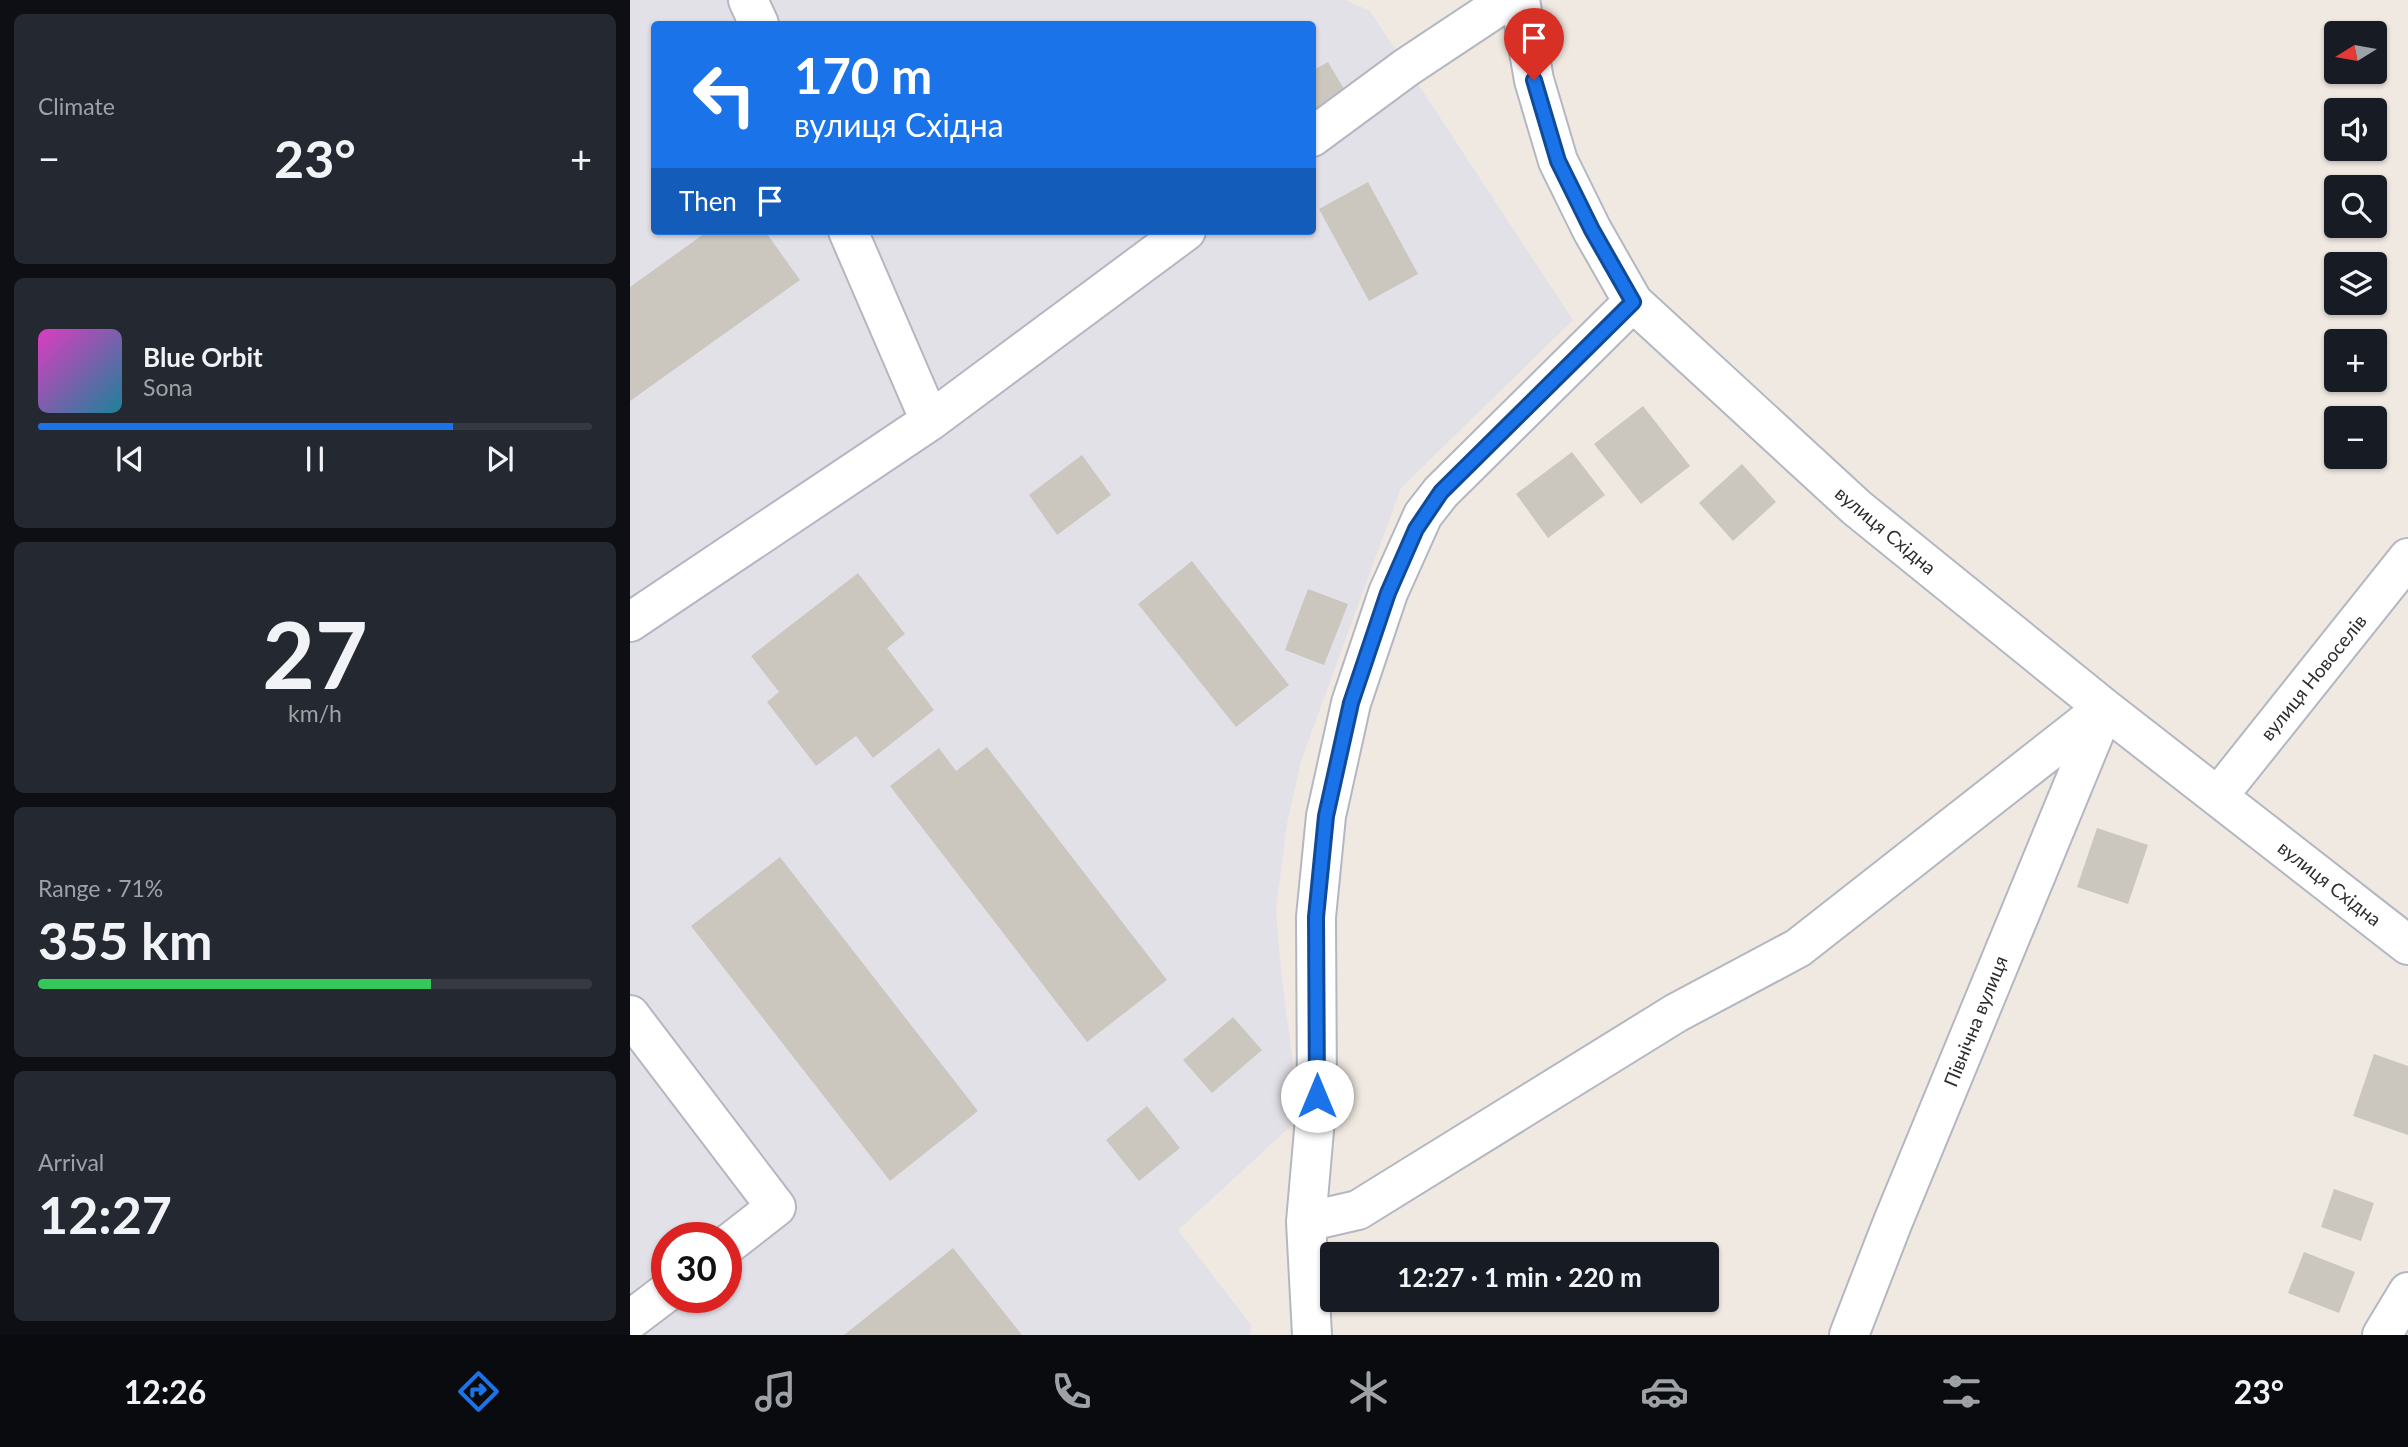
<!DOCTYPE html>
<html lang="en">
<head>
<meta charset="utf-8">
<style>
  :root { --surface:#171b24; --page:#242831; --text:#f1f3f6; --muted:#9ea1a6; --line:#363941; --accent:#1a73e8 }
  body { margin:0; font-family:Lato,sans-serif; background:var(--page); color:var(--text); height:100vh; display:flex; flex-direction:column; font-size:26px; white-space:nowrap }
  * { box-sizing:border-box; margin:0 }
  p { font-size:23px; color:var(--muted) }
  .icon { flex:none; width:38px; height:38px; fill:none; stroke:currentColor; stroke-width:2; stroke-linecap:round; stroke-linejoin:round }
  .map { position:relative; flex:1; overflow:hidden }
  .panel { display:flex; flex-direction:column; gap:14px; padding:14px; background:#0d0f14; width:630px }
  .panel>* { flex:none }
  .top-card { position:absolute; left:21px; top:21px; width:665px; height:214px; border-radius:7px; box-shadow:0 2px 5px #0004; background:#1a73e8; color:#fff; overflow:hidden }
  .needle { width:46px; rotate:259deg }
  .controls { position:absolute; left:1694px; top:21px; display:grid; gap:14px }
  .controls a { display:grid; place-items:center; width:63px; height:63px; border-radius:7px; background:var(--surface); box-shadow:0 2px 5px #0004; font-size:35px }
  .speed { position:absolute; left:21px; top:1222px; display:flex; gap:14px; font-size:35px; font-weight:700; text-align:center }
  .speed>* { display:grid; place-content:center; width:91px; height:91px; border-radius:50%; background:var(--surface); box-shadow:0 2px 5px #0004; line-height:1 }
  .speed .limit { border:10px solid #d22; background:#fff; color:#111 }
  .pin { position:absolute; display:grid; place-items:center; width:60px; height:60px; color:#fff; margin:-72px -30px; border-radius:50% 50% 50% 0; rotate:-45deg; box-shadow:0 0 7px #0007 }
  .pin .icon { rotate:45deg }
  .me { position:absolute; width:77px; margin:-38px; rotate:0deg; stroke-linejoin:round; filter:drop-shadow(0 0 5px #0008) }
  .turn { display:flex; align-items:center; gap:24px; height:147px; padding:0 28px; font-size:32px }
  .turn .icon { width:91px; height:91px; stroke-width:2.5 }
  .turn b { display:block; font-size:49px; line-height:60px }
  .then { display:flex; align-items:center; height:66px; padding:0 28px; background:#0003; gap:14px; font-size:26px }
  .big { font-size:52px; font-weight:700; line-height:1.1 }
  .panel .tile { flex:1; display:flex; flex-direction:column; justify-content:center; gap:10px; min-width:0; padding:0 24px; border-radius:10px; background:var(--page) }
  .panel .dial { align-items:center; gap:0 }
  .dial b { font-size:91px; line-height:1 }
  .song { display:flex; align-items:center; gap:21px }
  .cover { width:84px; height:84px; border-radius:10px; background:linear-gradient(135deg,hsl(310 70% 55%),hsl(190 70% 35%)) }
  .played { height:7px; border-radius:4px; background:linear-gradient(90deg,var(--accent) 75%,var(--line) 75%) }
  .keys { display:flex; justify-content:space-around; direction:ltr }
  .heat { display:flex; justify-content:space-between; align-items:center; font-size:38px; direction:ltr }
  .charge { height:10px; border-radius:5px; background:linear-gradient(90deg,#34c759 71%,var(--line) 0) }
  .trip { position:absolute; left:690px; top:1242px; width:399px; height:70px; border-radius:7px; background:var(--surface); box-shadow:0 2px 5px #0004; font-weight:700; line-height:70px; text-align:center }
  .dock { display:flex; height:112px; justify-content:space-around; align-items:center; background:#090b0e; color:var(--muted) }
  .dock .icon { width:49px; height:49px }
  .dock .active { color:var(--accent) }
  .dock b { font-size:32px; color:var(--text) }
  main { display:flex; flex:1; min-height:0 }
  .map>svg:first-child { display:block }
</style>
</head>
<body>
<main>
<section class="panel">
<div class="tile"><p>Climate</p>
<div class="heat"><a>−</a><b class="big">23°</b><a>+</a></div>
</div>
<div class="tile">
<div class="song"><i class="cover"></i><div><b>Blue Orbit</b><p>Sona</p></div></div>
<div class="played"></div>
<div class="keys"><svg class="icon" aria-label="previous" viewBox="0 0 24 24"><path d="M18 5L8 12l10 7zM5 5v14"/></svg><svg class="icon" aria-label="pause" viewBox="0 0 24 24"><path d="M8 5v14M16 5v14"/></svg><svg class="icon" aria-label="next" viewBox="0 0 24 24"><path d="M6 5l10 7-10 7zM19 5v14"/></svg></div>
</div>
<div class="tile dial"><b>27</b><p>km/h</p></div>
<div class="tile"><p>Range · 71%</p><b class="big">355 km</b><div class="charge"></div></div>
<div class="tile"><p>Arrival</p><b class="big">12:27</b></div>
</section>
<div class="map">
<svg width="1778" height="1335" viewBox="0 0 1778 1335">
  <rect width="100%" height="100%" fill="#efe9e1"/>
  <path fill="#e3e1e8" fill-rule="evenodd" d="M 0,0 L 715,0 L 740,11 L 943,320 L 771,488 L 671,761 L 657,824 L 646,909 L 651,971 L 669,1110 L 661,1126 L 548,1230 L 621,1325 L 620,1335 L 0,1335 ZM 24,24 L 682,24 L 682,231 L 24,231 ZM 37,1237 L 96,1237 L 96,1297 L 37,1297 Z"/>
  <path fill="#cbc7bf" d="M 698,62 L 717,94 L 682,114 L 682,71 Z
    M 738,182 L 788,274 L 739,301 L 689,209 Z
    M 78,231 L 135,231 L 170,280 L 0,401 L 0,287 Z
    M 1013,406 L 1060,466 L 1011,504 L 964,444 Z
    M 942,452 L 975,495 L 918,538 L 886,494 Z
    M 452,455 L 481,495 L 427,535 L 399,495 Z
    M 1112,464 L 1146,502 L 1103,541 L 1069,503 Z
    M 562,561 L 659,685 L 606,727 L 508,604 Z
    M 228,573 L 275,634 L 257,648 L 304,710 L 243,758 L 226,736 L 186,766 L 137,702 L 149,692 L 121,656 Z
    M 678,589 L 718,604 L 694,665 L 655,650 Z
    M 357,747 L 537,980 L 457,1042 L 260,786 L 309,748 L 326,771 Z
    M 1467,828 L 1518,845 L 1498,904 L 1447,887 Z
    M 150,857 L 348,1111 L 260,1181 L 61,926 Z
    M 603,1017 L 632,1050 L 582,1093 L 553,1060 Z
    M 1744,1054 L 1778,1066 L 1778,1135 L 1723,1116 Z
    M 517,1106 L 550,1148 L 509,1181 L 476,1140 Z
    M 1704,1189 L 1744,1203 L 1731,1241 L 1691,1227 Z
    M 323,1248 L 392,1335 L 214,1335 Z
    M 1674,1252 L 1725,1272 L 1709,1313 L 1658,1293 Z"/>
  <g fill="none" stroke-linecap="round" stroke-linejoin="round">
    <defs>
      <path id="minor" d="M 118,0 L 129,24
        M 890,0 L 904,80 L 928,161 L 962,230 L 1003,302 L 1227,508 L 1474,708 L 1778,945
        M 682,137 L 777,67 L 878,0
        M 218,231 L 300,421
        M 0,622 L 300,421 L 556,231
        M 1589,795 L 1778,558
        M 0,1015 L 146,1207 L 96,1246
        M 676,1222 L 728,1210 L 1046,1013 L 1168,948 L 1474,708
        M 0,1320 L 37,1292
        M 682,1335 L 676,1222 L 687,1096 L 686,917 L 696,816 L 721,703 L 758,593 L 793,515 L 811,492 L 1003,302
        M 1219,1335 L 1262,1224 L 1474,710
        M 1752,1335 L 1778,1292"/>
    </defs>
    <use href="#minor" stroke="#b4b7c1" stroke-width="42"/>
    <use href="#minor" stroke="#fff" stroke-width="38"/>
  </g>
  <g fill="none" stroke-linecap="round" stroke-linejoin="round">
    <defs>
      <path id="route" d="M 687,1096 L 686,917 L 696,816 L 721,703 L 758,593 L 786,529 L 811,492 L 1003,302 L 962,230 L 928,161 L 904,80"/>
    </defs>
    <use href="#route" stroke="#114b97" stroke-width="18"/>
    <use href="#route" stroke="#1a73e8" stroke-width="12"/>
  </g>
  <g text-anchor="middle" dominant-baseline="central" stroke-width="6" stroke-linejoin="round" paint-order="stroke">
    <g font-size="19" fill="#2e2e2e" stroke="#fff">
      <text transform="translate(1256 530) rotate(40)">вулиця Східна</text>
      <text transform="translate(1683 677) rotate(-51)">вулиця Новоселів</text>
      <text transform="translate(1700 883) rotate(38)">вулиця Східна</text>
      <text transform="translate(1345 1021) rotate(-68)">Північна вулиця</text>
    </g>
  </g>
</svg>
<div class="controls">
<a><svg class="needle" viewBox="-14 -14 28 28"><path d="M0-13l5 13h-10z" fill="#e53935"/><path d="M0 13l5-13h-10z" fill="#9ea1a6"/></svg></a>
<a><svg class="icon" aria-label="sound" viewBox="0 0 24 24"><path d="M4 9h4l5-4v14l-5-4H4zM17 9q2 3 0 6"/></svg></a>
<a><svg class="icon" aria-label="search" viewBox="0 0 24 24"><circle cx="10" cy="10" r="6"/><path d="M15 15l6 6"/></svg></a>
<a><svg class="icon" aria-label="layers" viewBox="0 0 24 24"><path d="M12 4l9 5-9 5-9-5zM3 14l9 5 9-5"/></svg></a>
<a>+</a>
<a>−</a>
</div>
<div class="speed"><div class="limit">30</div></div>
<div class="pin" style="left:904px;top:80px;background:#d93025"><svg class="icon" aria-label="arrive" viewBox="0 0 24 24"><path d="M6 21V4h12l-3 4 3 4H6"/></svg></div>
<svg class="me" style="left:687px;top:1096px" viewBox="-20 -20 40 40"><circle r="19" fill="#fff"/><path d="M0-13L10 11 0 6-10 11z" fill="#1a73e8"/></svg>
<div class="trip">12:27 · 1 min · 220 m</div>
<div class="top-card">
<div class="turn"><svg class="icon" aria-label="left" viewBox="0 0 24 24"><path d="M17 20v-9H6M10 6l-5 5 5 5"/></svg><div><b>170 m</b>вулиця Східна</div></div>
<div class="then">Then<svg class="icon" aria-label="arrive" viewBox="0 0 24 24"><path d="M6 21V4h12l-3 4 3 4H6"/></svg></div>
</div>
</div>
</main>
<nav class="dock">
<b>12:26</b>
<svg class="icon active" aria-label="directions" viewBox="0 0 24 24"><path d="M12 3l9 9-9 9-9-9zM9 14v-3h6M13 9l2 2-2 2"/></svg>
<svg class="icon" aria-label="music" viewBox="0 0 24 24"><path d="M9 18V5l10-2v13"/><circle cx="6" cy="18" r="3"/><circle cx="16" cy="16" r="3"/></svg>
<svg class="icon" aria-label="phone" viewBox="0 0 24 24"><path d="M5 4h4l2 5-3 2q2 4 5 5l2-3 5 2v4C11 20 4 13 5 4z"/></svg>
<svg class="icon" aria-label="climate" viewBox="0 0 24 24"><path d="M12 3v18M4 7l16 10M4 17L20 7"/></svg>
<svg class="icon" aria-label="car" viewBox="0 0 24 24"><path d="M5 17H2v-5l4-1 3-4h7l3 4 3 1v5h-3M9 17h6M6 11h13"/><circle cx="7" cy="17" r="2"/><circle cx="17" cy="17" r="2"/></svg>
<svg class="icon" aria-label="filters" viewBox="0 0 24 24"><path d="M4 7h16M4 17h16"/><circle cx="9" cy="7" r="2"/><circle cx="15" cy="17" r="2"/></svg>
<b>23°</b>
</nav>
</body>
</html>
